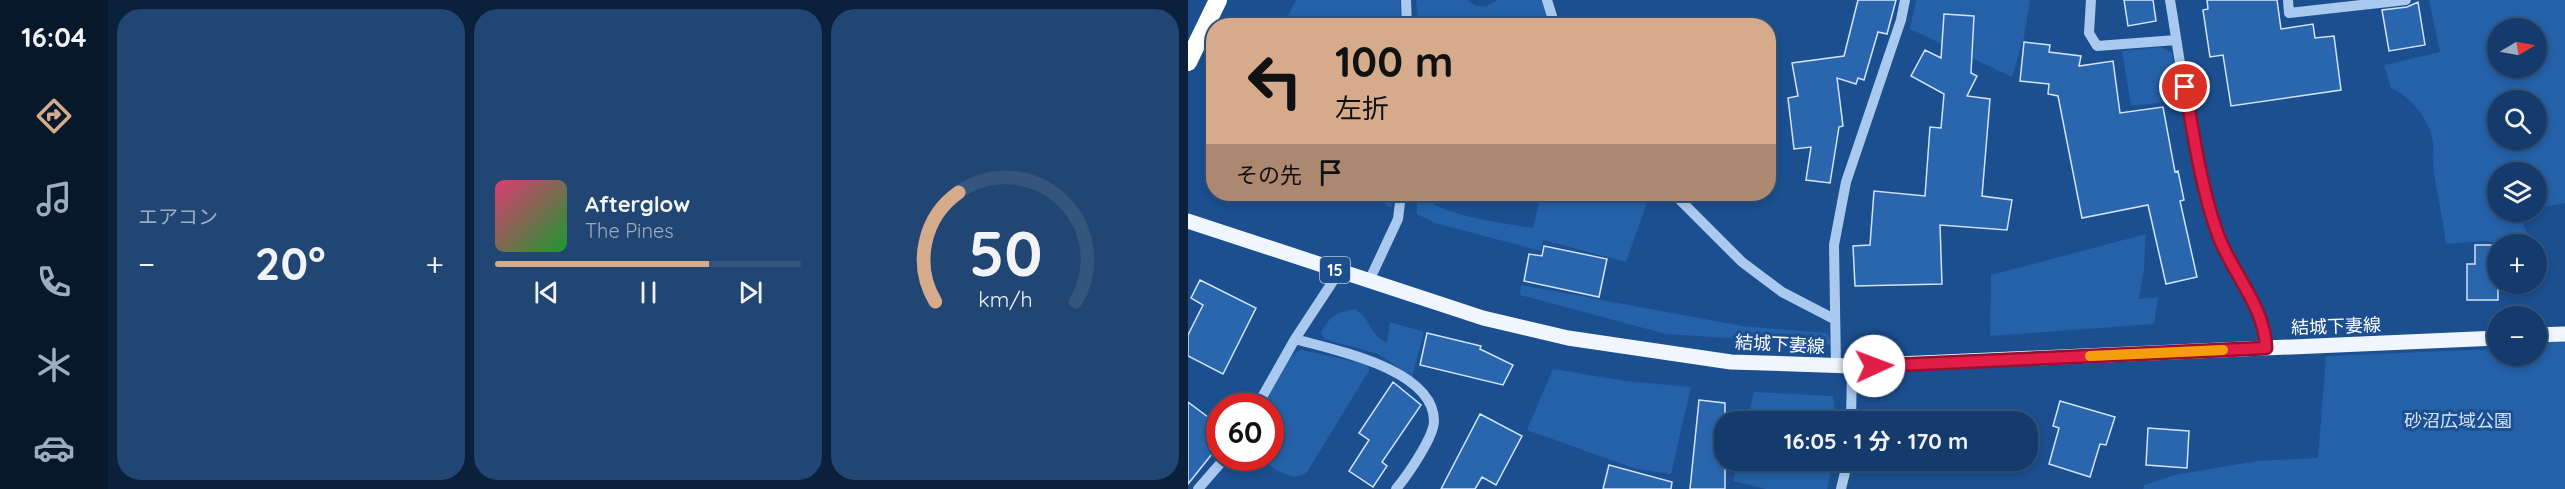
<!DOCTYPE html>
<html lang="ja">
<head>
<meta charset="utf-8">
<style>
  :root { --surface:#143b6b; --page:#214673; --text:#f1f3f6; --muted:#9dadc1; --line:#33557e; --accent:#d6ab8b }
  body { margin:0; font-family:Quicksand,"Noto Sans JP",sans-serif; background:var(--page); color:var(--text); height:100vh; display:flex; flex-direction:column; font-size:22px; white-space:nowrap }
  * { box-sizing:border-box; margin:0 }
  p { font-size:20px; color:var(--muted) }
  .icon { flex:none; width:33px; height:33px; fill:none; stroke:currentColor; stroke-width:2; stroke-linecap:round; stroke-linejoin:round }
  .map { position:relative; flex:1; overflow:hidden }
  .details { display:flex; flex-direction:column; gap:9px; padding:9px; background:#0b203b; width:1080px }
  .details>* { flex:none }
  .banner { position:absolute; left:18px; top:18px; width:570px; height:183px; border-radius:24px; box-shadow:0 3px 9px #0003,0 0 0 2px var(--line); background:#d6ab8b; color:#111; overflow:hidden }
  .needle { width:39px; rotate:80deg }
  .fabs { position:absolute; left:1299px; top:18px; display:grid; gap:12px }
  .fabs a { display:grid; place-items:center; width:60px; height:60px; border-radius:50%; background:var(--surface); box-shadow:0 3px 9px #0003,0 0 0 2px var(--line); font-size:30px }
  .speed { position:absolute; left:18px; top:393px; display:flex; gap:12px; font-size:30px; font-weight:700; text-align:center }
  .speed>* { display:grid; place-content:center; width:78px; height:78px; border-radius:50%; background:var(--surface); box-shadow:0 3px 9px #0003,0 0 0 2px var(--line); line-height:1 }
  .speed .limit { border:9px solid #d22; background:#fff; color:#111 }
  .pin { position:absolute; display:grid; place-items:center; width:51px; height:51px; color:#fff; margin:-26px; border:3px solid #fff; border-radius:50%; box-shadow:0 2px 6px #0007 }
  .me { position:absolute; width:66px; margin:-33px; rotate:88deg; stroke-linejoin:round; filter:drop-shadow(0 0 4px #0008) }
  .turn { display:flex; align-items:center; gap:21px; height:126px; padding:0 30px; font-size:27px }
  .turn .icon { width:78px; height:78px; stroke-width:2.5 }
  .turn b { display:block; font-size:42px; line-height:51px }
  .then { display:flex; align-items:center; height:57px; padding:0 30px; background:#0003; gap:12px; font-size:22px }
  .big { font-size:45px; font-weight:700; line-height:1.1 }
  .details .card { flex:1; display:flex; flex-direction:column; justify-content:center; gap:9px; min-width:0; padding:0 21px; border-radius:24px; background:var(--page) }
  .details .dial { align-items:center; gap:0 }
  .dial svg { height:156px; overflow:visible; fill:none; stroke:var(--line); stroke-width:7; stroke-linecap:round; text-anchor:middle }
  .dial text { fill:var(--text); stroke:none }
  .song { display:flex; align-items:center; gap:18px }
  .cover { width:72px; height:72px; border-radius:9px; background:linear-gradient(135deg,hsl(340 70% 55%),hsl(130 70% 35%)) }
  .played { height:6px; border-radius:3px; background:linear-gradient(90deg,var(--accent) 70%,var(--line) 70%) }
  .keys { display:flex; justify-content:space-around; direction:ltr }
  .heat { display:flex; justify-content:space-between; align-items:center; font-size:33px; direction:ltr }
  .details .tiles { flex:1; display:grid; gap:9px; grid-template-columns:repeat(3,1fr) }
  .trip { position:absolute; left:526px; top:411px; width:324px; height:60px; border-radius:24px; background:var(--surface); box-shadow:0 3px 9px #0003,0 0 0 2px var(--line); font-weight:700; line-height:60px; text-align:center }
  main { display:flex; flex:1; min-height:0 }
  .tab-bar { display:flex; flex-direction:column; width:108px; justify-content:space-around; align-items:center; background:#08182b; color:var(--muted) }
  .tab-bar .icon { width:42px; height:42px }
  .tab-bar .current { color:var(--accent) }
  .tab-bar b { font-size:27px; color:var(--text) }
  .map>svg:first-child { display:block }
</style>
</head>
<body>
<main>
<nav class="tab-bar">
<b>16:04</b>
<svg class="icon current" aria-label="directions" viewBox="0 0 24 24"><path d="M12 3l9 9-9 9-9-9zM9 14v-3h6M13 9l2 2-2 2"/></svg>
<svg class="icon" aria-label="music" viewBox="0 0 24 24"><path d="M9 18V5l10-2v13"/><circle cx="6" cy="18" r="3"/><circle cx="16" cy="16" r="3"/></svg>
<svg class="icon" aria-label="phone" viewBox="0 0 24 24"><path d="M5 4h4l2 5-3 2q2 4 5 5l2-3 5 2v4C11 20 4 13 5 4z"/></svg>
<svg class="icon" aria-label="climate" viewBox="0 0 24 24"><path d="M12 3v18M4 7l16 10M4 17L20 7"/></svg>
<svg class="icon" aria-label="car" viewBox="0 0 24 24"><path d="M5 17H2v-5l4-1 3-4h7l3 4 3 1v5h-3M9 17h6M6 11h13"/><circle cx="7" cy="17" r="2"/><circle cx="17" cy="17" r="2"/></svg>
</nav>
<section class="details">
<div class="tiles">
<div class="card"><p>エアコン</p>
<div class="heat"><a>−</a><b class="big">20°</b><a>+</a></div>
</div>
<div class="card">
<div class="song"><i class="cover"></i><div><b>Afterglow</b><p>The Pines</p></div></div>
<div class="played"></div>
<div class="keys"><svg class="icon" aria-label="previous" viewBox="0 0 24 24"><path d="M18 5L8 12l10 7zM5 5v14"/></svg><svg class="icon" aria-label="pause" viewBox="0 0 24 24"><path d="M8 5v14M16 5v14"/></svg><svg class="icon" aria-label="next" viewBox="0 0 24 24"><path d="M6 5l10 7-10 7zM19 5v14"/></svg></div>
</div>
<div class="card dial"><svg viewBox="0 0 100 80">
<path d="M14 69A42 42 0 1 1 86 69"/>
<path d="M14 69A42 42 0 0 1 26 13" stroke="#d6ab8b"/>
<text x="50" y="56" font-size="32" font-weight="700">50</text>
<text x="50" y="72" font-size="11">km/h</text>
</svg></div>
</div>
</section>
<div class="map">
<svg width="1377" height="489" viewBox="0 0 1377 489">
  <rect width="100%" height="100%" fill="#1b4f8f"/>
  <path fill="#2461a8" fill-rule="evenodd" d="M 108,0 L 212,0 L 214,25 L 95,25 Z
    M 228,0 L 279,0 L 288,6 L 299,6 L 310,0 L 355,0 L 363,20 L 328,25 L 231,25 Z
    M 728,0 L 842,0 L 836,37 L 824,77 L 722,29 Z
    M 1241,0 L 1377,0 L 1377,203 L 1349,208 L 1348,172 L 1310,172 L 1310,212 L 1342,212 L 1335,224 L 1344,244 L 1319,244 L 1297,241 L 1258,244 C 1255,220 1250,198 1246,174 C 1244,162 1247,149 1244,137 C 1240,118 1221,95 1203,88 L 1196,65 L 1252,52 ZM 1310,28 L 1348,28 L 1348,68 L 1310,68 ZM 1310,100 L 1348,100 L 1348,140 L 1310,140 Z
    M 973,47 L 984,53 L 992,100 L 943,106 L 934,51 Z
    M 183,194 L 205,194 L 203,208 Z
    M 229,194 L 235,194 C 245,215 322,224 345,228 L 353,194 L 462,194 L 438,262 L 355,240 L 353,251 L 247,223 L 229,214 Z
    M 958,234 L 956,268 L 951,299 L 970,297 L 966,324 L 802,336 L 803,275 Z
    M 333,285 L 554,326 L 639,333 L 645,345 L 478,334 L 332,295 Z
    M 167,309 C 184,319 180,334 199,343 L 202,322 L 236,332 L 224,377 L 190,354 L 136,339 L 133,333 C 143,315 147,313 167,309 Z
    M 1377,341 L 1377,489 L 955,489 L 956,485 L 987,475 L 1069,461 L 1130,458 L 1138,356 L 1309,349 L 1310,356 L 1348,356 L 1349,349 L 1355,342 Z
    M 114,350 L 177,364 L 182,369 L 119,472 C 103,484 84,467 71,458 L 82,458 L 82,406 L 76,406 C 84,391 97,354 114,350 Z
    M 365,369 L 437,381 L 503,387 L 483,474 L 448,469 L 339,430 Z
    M 566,392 L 645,396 L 649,421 L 559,421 Z
    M 550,461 L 550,460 L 645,461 L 639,489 L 578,489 L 545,481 Z"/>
  <path fill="#2a66ad" stroke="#cfe3fa" stroke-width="1.5" d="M 670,0 L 708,0 L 699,34 L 690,32 L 676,80 L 670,78 L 668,84 L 649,78 L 655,126 L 651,127 L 642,183 L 618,180 L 623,147 L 606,149 L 600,98 L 610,96 L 604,63 L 656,56 Z
    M 936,0 L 965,0 L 968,21 L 940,26 Z
    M 1019,0 L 1089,0 L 1093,29 L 1125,24 L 1127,38 L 1146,36 L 1153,90 L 1043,106 L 1035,55 L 1022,57 L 1015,10 L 1020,9 Z
    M 1230,2 L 1237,45 L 1201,51 L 1194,10 L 1219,7 Z
    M 756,14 L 786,16 L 783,73 L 789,76 L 779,96 L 802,99 L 794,196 L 824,200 L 819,230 L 752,225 L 754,284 L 667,286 L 665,246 L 682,245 L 686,191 L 737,196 L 742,127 L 753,128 L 756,94 L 723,76 L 737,50 L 753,58 Z
    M 836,42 L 862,45 L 861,52 L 893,56 L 891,66 L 925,61 L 932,113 L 975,107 L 987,172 L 990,171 L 996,200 L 992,201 L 1009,277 L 978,284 L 960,205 L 894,218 L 870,96 L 860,94 L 861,84 L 832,81 Z
    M 1287,245 L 1310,245 L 1310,300 L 1279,300 L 1279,264 L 1287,264 Z
    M 356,246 L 419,259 L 411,297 L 336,281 L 341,254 L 354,256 Z
    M 12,280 L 68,308 L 35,374 L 0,356 L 0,335 L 15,305 L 3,298 Z
    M 239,333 L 293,346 L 292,349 L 325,365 L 315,385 L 232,365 Z
    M 205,382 L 233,405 L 194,462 L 199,466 L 185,487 L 161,471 L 181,440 L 171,433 Z
    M 511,400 L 537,403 L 537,489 L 502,489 Z
    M 872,401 L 927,417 L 918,445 L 912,444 L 902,477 L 861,464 L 871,428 L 865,426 Z
    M 0,402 L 32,426 L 32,444 L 0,484 Z
    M 292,414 L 334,436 L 308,485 L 294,477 L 287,489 L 253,489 Z
    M 960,428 L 1001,431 L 999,468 L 958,465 Z
    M 421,465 L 484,482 L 483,489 L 415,489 Z"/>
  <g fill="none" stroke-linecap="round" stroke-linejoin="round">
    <path stroke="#a9c9ee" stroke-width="10" d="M 218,0 L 219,26
      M 359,0 L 367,26
      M 903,0 L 901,33 L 909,46 L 988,40
      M 982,0 C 995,78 1004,160 1030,235 C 1043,273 1077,307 1078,348
      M 1100,0 L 1101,13 L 1218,0
      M 486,194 L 554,262 L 594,292 L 646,319
      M 181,281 L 210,219 L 213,194
      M 107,339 C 146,350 246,369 246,421 C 246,437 219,476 208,489
      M 648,366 L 646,245 L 658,182 L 713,20 L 717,0
      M 69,406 L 107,339 L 151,272
      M 663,422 L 664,366
      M 10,489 L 37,458
      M 653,489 L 660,460"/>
    <path stroke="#f0f6ff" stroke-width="15" d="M 0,221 L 295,318 L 380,338 L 543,362 L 664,366 L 1310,338
      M 1348,335 L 1377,334"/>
    <path stroke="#fff" stroke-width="18" d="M 0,62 L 30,0"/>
  </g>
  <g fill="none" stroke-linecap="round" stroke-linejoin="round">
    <defs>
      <path id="route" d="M 686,366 L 1078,348 C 1077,307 1044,273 1030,235 C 1013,188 1006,137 997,87"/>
    </defs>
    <use href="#route" stroke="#92132f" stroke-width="15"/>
    <use href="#route" stroke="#e11d48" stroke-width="10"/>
    <path stroke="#f59e0b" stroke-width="10" d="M 902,356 L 1035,350"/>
  </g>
  <g text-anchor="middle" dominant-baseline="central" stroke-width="6" stroke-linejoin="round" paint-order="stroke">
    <rect fill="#1b4f8f" stroke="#bbcadd" stroke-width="1.5" x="132" y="257" width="30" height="26" rx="4.5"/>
    <g font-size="16" font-weight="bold" fill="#fff">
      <text x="147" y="270">15</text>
    </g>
    <g font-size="18" fill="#fff" stroke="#1b4f8f">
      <text transform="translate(1148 326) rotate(-2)">結城下妻線</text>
      <text transform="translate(592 344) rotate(3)">結城下妻線</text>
    </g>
    <g font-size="18" fill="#cfe3fa" stroke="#1b4f8f">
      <text x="1270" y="420">砂沼広域公園</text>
    </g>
  </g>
</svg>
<div class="fabs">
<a><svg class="needle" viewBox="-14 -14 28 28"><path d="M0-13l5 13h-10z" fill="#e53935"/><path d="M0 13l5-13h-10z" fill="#9dadc1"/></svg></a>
<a><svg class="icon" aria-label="search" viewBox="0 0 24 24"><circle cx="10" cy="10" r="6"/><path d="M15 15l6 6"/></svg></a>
<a><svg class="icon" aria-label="layers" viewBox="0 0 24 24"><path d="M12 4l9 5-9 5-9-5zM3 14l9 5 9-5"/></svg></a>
<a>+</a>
<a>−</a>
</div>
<div class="speed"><div class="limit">60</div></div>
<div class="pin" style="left:997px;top:87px;background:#d93025"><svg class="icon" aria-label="arrive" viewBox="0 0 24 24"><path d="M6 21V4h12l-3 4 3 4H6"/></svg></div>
<svg class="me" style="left:686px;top:366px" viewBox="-20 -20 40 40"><circle r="19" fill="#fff"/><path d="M0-13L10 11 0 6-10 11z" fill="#e11d48"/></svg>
<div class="trip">16:05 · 1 分 · 170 m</div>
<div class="banner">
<div class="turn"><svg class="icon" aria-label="left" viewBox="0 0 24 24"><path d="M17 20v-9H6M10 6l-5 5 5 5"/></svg><div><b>100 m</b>左折</div></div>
<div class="then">その先<svg class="icon" aria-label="arrive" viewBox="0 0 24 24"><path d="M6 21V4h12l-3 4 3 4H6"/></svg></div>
</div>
</div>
</main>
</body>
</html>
